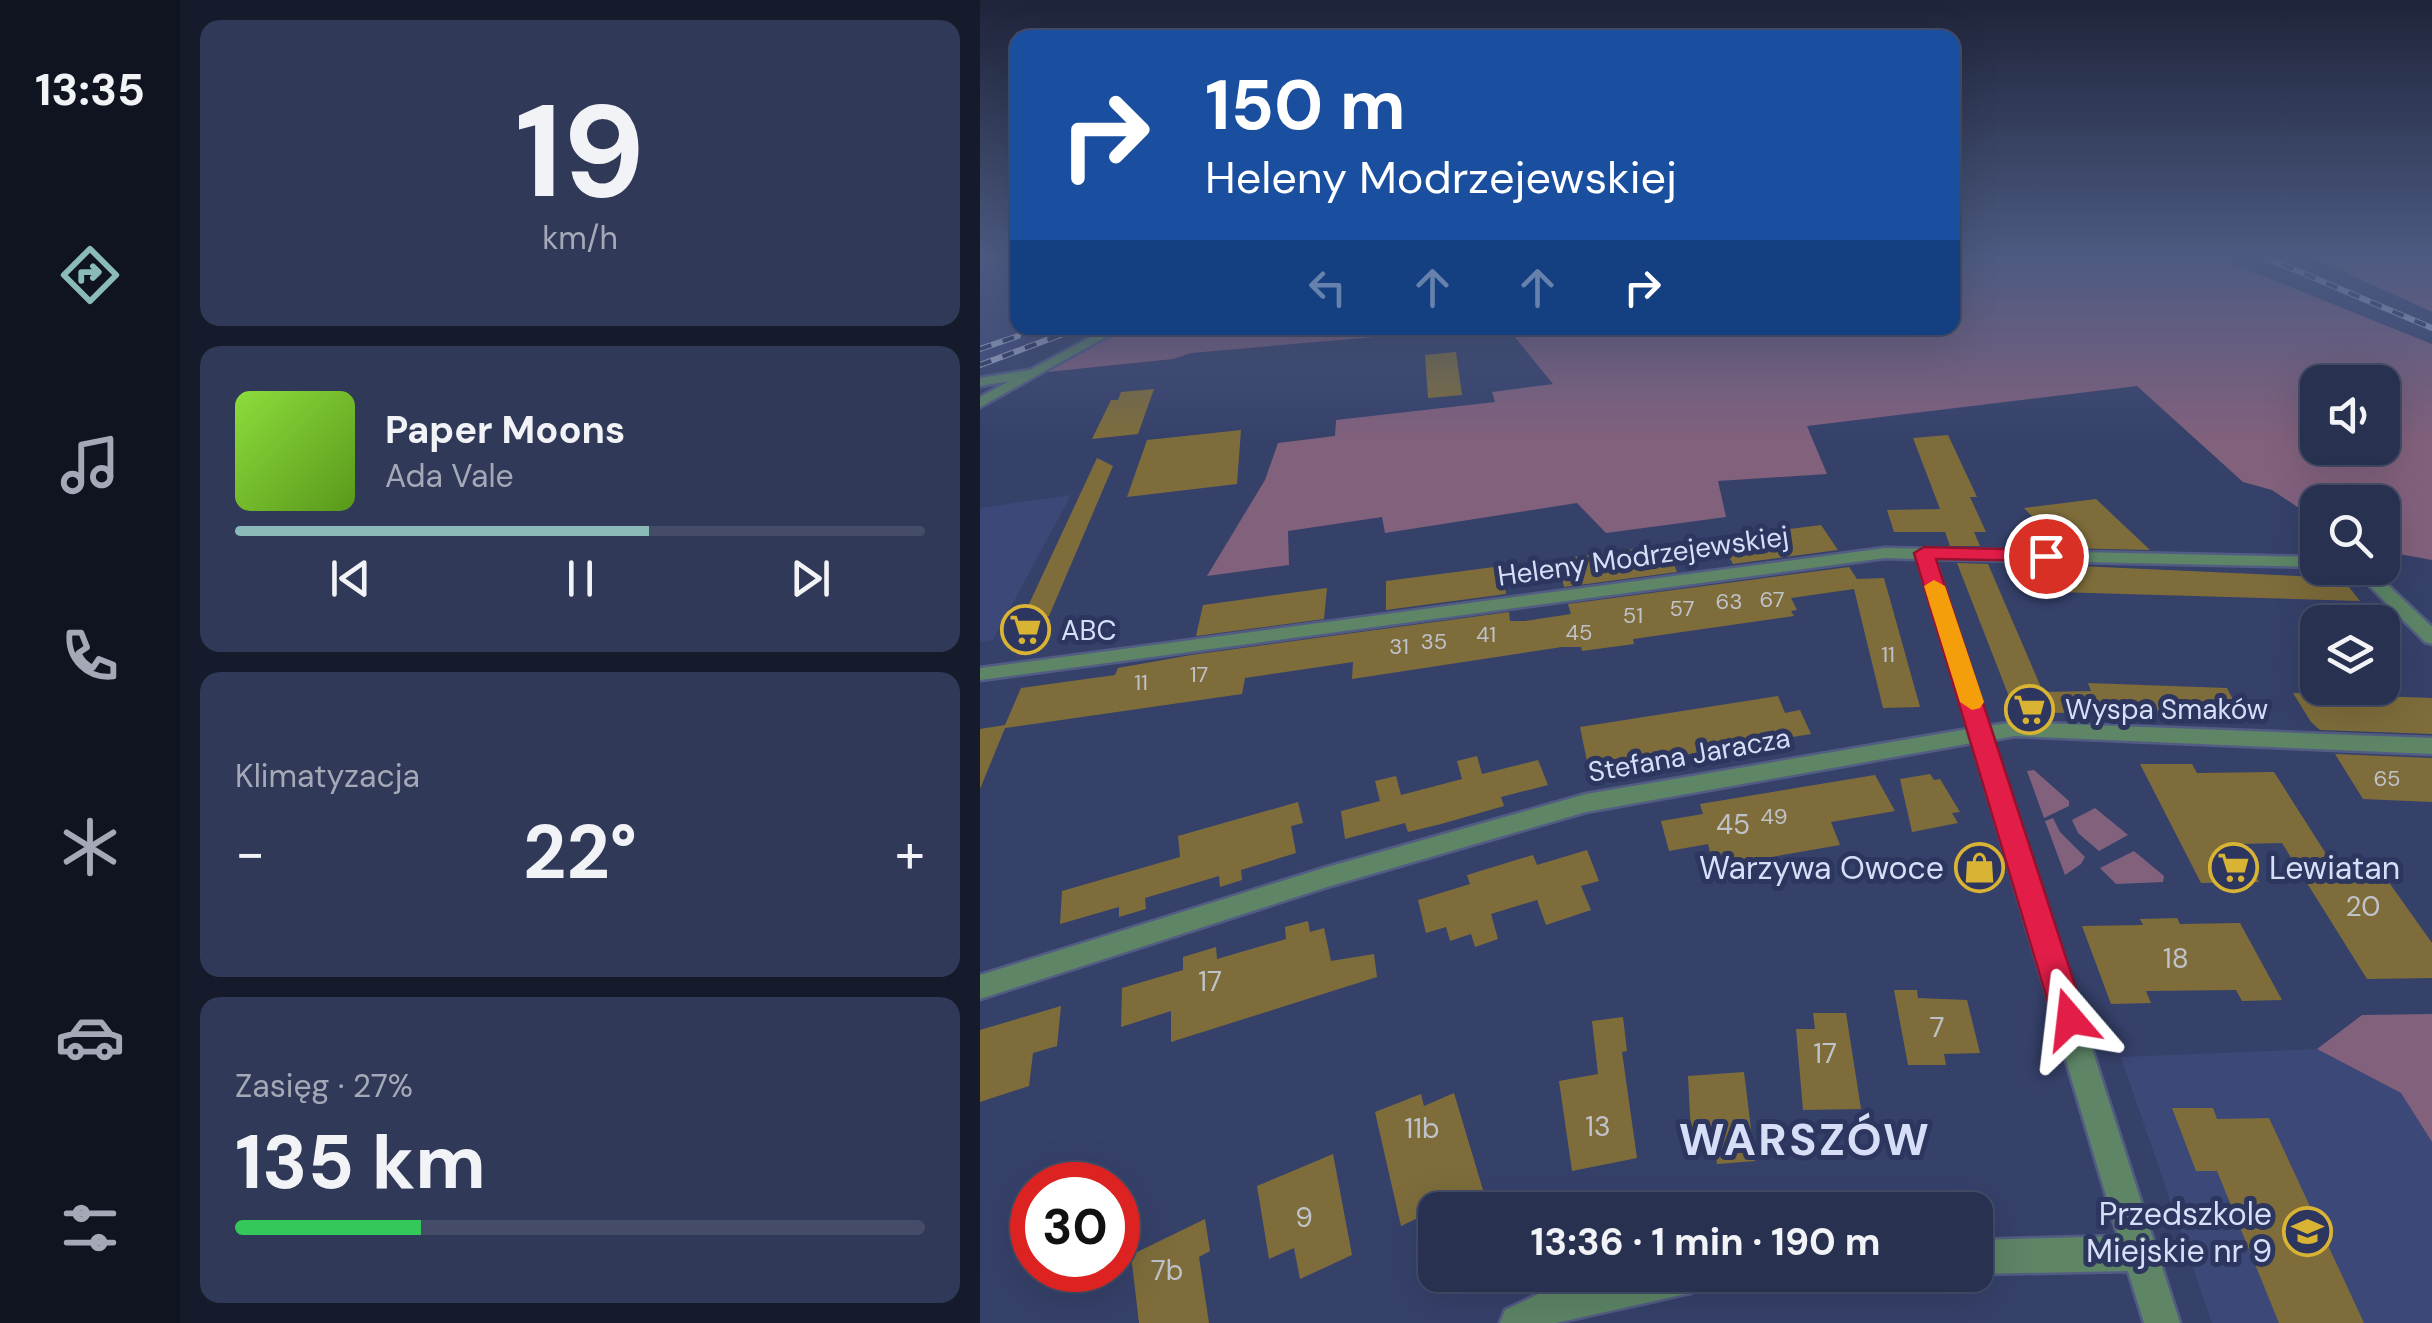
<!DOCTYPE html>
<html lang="pl">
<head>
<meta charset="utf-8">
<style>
  :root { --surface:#283150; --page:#303957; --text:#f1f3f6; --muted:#a5a9b7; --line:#444c67; --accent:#8bbbb9 }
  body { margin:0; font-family:"DM Sans",sans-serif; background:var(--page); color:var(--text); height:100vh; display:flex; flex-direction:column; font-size:38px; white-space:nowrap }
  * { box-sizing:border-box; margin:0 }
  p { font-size:32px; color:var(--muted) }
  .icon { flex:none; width:55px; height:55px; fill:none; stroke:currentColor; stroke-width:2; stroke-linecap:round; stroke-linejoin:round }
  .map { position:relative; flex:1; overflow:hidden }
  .drawer { display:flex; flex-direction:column; gap:20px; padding:20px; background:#161b2c; width:800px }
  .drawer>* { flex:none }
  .hud { position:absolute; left:30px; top:30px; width:950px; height:305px; border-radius:20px; box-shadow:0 10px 40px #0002,0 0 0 2px var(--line); background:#1a4fa0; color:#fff; overflow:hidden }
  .tools { position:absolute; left:1320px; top:365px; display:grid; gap:20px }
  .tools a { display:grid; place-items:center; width:100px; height:100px; border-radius:20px; background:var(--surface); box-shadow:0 10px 40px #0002,0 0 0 2px var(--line); font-size:50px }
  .speed { position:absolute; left:30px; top:1162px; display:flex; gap:20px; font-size:50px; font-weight:700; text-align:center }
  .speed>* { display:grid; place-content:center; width:130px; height:130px; border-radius:50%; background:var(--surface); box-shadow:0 10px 40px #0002,0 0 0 2px var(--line); line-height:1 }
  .speed .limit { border:15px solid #d22; background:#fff; color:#111 }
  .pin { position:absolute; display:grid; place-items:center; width:85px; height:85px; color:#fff; margin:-42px; border:5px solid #fff; border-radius:50%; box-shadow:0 2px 10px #0007 }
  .me { position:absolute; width:110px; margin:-55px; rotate:343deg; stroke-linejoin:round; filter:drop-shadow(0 0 8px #0008) }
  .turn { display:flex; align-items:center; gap:35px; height:210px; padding:0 30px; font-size:45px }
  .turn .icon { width:130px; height:130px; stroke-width:2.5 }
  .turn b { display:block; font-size:70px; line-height:85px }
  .lanes { display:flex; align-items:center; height:95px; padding:0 30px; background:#0003; justify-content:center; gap:50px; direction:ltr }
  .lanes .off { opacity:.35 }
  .big { font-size:75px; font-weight:700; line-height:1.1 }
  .drawer .tile { flex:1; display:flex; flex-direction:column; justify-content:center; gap:15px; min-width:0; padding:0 35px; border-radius:20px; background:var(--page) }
  .drawer .dial { align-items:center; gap:0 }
  .dial b { font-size:130px; line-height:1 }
  .song { display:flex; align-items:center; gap:30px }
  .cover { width:120px; height:120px; border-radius:15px; background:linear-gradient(135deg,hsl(90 70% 55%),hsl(90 70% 35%)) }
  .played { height:10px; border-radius:5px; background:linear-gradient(90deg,var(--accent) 60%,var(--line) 60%) }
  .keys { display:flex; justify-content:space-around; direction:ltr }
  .heat { display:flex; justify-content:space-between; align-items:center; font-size:55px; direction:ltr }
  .charge { height:15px; border-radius:8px; background:linear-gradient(90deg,#34c759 27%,var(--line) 0) }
  .trip { position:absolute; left:438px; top:1192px; width:575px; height:100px; border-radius:20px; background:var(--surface); box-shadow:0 10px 40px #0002,0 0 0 2px var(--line); font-weight:700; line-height:100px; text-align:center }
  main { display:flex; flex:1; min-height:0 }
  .dock { display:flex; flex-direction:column; width:180px; justify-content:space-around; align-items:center; background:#101420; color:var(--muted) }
  .dock .icon { width:70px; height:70px }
  .dock .selected { color:var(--accent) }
  .dock b { font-size:45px; color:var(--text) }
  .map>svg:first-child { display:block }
</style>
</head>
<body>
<main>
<nav class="dock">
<b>13:35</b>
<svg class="icon selected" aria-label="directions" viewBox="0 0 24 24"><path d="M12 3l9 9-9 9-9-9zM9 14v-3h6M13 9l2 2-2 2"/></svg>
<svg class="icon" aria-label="music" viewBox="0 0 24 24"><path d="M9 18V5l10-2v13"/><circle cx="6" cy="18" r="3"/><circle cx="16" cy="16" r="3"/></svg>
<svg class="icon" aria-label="phone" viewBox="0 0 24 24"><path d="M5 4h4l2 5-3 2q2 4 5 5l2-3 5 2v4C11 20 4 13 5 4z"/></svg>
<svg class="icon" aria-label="climate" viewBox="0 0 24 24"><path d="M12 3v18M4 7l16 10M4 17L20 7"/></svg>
<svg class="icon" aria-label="car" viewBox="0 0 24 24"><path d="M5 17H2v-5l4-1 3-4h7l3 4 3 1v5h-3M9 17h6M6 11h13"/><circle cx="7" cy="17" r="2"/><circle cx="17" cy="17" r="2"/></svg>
<svg class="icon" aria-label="filters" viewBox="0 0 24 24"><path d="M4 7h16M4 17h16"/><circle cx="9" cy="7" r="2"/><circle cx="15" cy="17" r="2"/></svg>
</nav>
<section class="drawer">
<div class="tile dial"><b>19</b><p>km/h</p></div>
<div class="tile">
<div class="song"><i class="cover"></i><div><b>Paper Moons</b><p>Ada Vale</p></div></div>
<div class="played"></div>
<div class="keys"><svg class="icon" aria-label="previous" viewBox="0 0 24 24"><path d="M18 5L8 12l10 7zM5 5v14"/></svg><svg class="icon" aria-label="pause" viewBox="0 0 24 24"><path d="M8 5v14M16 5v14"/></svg><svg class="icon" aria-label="next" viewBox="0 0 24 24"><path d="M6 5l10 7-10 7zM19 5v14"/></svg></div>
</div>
<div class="tile"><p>Klimatyzacja</p>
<div class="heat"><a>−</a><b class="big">22°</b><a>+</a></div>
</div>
<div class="tile"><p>Zasięg · 27%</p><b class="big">135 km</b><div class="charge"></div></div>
</section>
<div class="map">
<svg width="1452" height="1323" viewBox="0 0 1452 1323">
  <rect width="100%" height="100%" fill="#36416a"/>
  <path fill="#3c4878" d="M 0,255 L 37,255 L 38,328 L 103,328 L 0,368 Z
    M 91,495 L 13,640 L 0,642 L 0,508 Z
    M 1337,1049 L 1421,1093 L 1452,1142 L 1452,1323 L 1232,1323 L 1141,1057 Z"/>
  <path fill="#82617d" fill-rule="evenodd" d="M 973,255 L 1231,255 L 1452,344 L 1452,560 L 1403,551 L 1402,502 L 1338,502 L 1337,520 L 1292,490 L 1263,482 L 1157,386 L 827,426 L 847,474 L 738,481 L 746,517 L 626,533 L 597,503 L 405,533 L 402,517 L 308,531 L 309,565 L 227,576 L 285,480 L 298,443 L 355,436 L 356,420 L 515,402 L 512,392 L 573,384 L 529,330 L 452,332 L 211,353 L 193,359 L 67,372 L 147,328 L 972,328 ZM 1338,382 L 1402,382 L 1402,448 L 1338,448 Z
    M 1327,255 L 1452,255 L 1452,312 Z
    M 1054,770 L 1089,801 L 1089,806 L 1064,818 L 1047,771 Z
    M 1115,808 L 1148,835 L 1119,851 L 1098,833 L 1092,820 Z
    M 1073,818 L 1080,832 L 1105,857 L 1101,864 L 1085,875 L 1065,821 Z
    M 1154,851 L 1184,876 L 1183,882 L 1136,884 L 1120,868 Z
    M 1452,1014 L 1452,1142 L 1421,1093 L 1337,1049 L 1382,1015 Z"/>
  <path fill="#7e6d3b" d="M 476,352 L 482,395 L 448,398 L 445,355 Z
    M 174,389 L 158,434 L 112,439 L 131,400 L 138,400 L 141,392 Z
    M 261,430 L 257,484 L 147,497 L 167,440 Z
    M 968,435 L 997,497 L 990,497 L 1006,532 L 994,532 L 1000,546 L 970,546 L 965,532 L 914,532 L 907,510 L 960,509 L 933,438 Z
    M 117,458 L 133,466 L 69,616 L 42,619 Z
    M 1116,499 L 1170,550 L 1082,548 L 1044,508 Z
    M 841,525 L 858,550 L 753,564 L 739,538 Z
    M 686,545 L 697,572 L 584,587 L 578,559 Z
    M 977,563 L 1008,564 L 1063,692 L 1111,691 L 1108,683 L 1247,688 L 1262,717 L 1035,712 Z
    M 522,566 L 526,594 L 406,610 L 406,581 Z
    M 1099,566 L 1362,578 L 1380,601 L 1077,592 L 1069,569 L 1103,570 Z
    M 869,567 L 877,579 L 904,578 L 940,707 L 903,708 L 874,589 L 811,598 L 817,610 L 811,611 L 814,616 L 653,639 L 654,644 L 602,651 L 601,647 L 582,647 L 372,679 L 373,662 L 265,678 L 262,694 L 25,728 L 0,789 L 0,729 L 25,725 L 41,688 L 135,675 L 138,668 L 211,655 L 529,612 L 530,621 L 545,621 L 591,614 L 588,604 Z
    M 347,588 L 344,619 L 216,636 L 223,605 Z
    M 61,617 L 53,640 L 30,643 L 39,620 Z
    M 1313,693 L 1452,698 L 1452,734 L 1340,730 L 1331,722 Z
    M 798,696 L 805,713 L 820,710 L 831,734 L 788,741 L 791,749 L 736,759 L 732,750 L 609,771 L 600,727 Z
    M 1355,754 L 1452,758 L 1452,802 L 1383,799 Z
    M 497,756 L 502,774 L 558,760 L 568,785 L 521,797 L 524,806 L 461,824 L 428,832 L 425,823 L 365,839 L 361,811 L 400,801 L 395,781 L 416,776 L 421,795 L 482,779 L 477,761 Z
    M 1160,764 L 1212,764 L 1217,773 L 1294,772 L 1355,868 L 1398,867 L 1452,943 L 1452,978 L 1387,979 L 1302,843 L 1258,844 L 1279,882 L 1221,883 Z
    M 950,774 L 954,780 L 960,779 L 980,812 L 972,813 L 978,823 L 932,832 L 920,779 Z
    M 895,775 L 915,811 L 851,822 L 860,845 L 756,863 L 760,879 L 738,883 L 728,844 L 689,851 L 681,821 L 723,814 L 720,804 Z
    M 318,802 L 323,823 L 311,826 L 316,853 L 261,870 L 262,880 L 240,887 L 239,876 L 165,898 L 166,909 L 139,917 L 139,907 L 80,924 L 82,891 L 200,857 L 198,836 Z
    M 607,850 L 619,881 L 601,886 L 611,910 L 566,925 L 557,900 L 511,914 L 518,939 L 495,947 L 491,934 L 470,941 L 466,927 L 446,933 L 438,900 L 490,884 L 487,875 L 553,855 L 557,865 Z
    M 1197,918 L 1200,924 L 1260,923 L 1302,1000 L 1262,1001 L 1256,990 L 1166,991 L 1171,1003 L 1131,1004 L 1102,926 L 1163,925 L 1160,919 Z
    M 328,921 L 330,932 L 344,928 L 351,961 L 394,954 L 397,977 L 191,1042 L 191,1011 L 141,1027 L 142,988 L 203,970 L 203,957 L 236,947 L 237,959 L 306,939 L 305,927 Z
    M 914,990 L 937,990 L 938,998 L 987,1000 L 1000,1053 L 964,1054 L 966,1065 L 928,1065 Z
    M 81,1006 L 77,1046 L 53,1053 L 49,1086 L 0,1102 L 0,1030 Z
    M 833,1013 L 866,1013 L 881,1109 L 823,1110 L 816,1029 L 835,1029 Z
    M 643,1017 L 647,1051 L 642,1052 L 657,1158 L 592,1171 L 579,1081 L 618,1074 L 612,1021 Z
    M 764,1072 L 775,1161 L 737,1164 L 733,1132 L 711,1133 L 708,1076 Z
    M 474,1093 L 509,1210 L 455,1210 L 421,1226 L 395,1112 L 441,1094 L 444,1106 Z
    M 1192,1108 L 1233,1108 L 1237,1119 L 1289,1118 L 1384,1323 L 1299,1323 L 1237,1171 L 1216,1171 Z
    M 353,1154 L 372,1255 L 320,1279 L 314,1248 L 289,1259 L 277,1186 Z
    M 225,1219 L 230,1251 L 219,1257 L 229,1323 L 159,1323 L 151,1255 Z"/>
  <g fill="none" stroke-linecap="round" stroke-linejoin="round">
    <defs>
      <path id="minor" d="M 49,370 L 54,371 L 54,377 L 0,386 L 0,378 Z
        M 905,548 L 1338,557 L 1338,567 L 955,559 L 1008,726 L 1035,722 L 1452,738 L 1452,754 L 1035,736 L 1013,740 L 1200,1323 L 1164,1323 L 1148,1271 L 995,1274 L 995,1240 L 1138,1236 L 992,743 L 606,812 L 347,887 L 0,999 L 0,975 L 347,867 L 606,794 L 988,729 L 937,559 L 905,558 L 0,680 L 0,668 Z
        M 1372,568 L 1390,568 L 1452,627 L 1452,644 L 1445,642 Z
        M 629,1275 L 728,1275 L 722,1287 L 710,1293 L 576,1323 L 520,1323 L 525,1310 L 573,1287 Z"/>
      <path id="tertiary" d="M 128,328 L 142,328 L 0,407 L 0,397 Z"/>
    </defs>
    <use href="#minor" stroke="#535d84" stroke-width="5"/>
    <use href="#tertiary" stroke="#535d84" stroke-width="5"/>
    <use href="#minor" fill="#5d8566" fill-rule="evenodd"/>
    <use href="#tertiary" fill="#5d8566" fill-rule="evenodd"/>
    <defs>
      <path id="rail" d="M 1280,255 L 1452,328
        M 0,349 L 38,336
        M 0,365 L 99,328"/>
    </defs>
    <use href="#rail" stroke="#a6aecd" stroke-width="6"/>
    <use href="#rail" stroke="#2c365e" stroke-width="4" stroke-dasharray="12" stroke-linecap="butt"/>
  </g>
  <linearGradient id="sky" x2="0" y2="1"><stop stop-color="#1e243a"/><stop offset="0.58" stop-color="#4c5a81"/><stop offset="1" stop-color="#4c5a81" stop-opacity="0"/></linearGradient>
  <rect width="1452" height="441" fill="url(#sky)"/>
  <path fill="#e11d48" stroke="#92132f" stroke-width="2.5" d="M 944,547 L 1066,550 L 1075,556 L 1066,561 L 956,559 L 1106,1019 L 1101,1030 L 1090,1034 L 1078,1030 L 1073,1019 L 934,553 Z"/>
  <path fill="#f59e0b" d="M 954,580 L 965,586 L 1004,702 L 1000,708 L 992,710 L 980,702 L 944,586 Z"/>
  <defs>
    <symbol id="supermarket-ring" viewBox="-11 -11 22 22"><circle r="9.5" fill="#2c365e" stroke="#d9b334" stroke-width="1.5"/><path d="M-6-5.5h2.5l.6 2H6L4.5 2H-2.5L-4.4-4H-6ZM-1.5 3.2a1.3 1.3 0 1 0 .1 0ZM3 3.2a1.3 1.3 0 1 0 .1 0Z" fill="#d9b334"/></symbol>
    <symbol id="shop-ring" viewBox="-11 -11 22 22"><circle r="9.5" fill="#2c365e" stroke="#d9b334" stroke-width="1.5"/><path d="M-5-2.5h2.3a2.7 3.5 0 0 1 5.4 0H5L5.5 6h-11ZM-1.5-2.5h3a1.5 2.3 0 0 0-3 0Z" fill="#d9b334"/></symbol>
    <symbol id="school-ring" viewBox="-11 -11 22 22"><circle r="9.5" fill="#2c365e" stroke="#d9b334" stroke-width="1.5"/><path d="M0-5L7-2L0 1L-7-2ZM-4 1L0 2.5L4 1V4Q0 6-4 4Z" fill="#d9b334"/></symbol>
  </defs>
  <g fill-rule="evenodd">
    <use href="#supermarket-ring" x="18" y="602" width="55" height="55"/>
    <use href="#supermarket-ring" x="1022" y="682" width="55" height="55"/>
    <use href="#shop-ring" x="972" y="840" width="55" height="55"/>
    <use href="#supermarket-ring" x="1226" y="840" width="55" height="55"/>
    <use href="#school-ring" x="1300" y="1204" width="55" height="55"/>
  </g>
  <g text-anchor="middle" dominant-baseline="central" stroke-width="10" stroke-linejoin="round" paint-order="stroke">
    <g font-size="22" fill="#c0c2c9">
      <text x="792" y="599">67</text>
      <text x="749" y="601">63</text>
      <text x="702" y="608">57</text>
      <text x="653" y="615">51</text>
      <text x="599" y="632">45</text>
      <text x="506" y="634">41</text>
      <text x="454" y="641">35</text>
      <text x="419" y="646">31</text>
      <text x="908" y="654">11</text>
      <text x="219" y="674">17</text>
      <text x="161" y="682">11</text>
      <text x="1407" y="778">65</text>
      <text x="794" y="816">49</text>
    </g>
    <g font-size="28" fill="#d6def8" stroke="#2c365e">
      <text transform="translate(663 556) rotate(-8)">Heleny Modrzejewskiej</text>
      <text transform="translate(709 755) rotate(-10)">Stefana Jaracza</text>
    </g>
    <g font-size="28" fill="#d6def8" stroke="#2c365e" text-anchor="start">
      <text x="81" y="630">ABC</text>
      <text x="1085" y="709">Wyspa Smaków</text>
    </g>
    <g font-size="28" fill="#c0c2c9">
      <text x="753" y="824">45</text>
      <text x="1383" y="906">20</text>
      <text x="1196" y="958">18</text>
      <text x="230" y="981">17</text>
      <text x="957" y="1027">7</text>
      <text x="845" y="1053">17</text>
      <text x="618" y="1126">13</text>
      <text x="442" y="1128">11b</text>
      <text x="324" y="1217">9</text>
      <text x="187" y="1270">7b</text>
    </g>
    <g font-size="32" fill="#d6def8" stroke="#2c365e" text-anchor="end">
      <text x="964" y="868">Warzywa Owoce</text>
      <text x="1289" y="868" text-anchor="start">Lewiatan</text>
      <text x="1292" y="1214">Przedszkole<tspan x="1292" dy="37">Miejskie nr 9</tspan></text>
    </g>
    <g font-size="45" font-weight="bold" letter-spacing="2.5" fill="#d6def8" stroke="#2c365e">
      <text x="825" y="1139">WARSZÓW</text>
    </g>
  </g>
</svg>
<div class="tools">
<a><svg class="icon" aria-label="sound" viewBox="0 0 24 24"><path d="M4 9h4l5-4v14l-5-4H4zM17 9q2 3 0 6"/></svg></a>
<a><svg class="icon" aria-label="search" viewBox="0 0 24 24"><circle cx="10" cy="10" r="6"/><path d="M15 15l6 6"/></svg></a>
<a><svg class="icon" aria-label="layers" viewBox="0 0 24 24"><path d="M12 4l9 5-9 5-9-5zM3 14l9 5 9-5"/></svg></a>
</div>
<div class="speed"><div class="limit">30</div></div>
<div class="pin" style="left:1066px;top:556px;background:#d93025"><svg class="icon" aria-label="arrive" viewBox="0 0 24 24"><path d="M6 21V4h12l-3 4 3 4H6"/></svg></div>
<svg class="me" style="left:1090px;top:1019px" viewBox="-20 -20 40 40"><path d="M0-17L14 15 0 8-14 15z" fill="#e11d48" stroke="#fff" stroke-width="4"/></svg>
<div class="trip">13:36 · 1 min · 190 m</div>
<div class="hud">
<div class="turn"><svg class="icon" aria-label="right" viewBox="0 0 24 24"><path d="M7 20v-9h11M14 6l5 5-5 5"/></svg><div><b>150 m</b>Heleny Modrzejewskiej</div></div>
<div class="lanes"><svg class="icon off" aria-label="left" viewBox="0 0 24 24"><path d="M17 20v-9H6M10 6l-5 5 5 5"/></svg><svg class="icon off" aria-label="ahead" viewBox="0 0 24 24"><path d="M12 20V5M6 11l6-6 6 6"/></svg><svg class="icon off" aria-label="ahead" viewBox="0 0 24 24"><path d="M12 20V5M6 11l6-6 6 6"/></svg><svg class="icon" aria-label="right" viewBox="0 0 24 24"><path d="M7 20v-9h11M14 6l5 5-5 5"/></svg></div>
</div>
</div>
</main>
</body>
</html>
